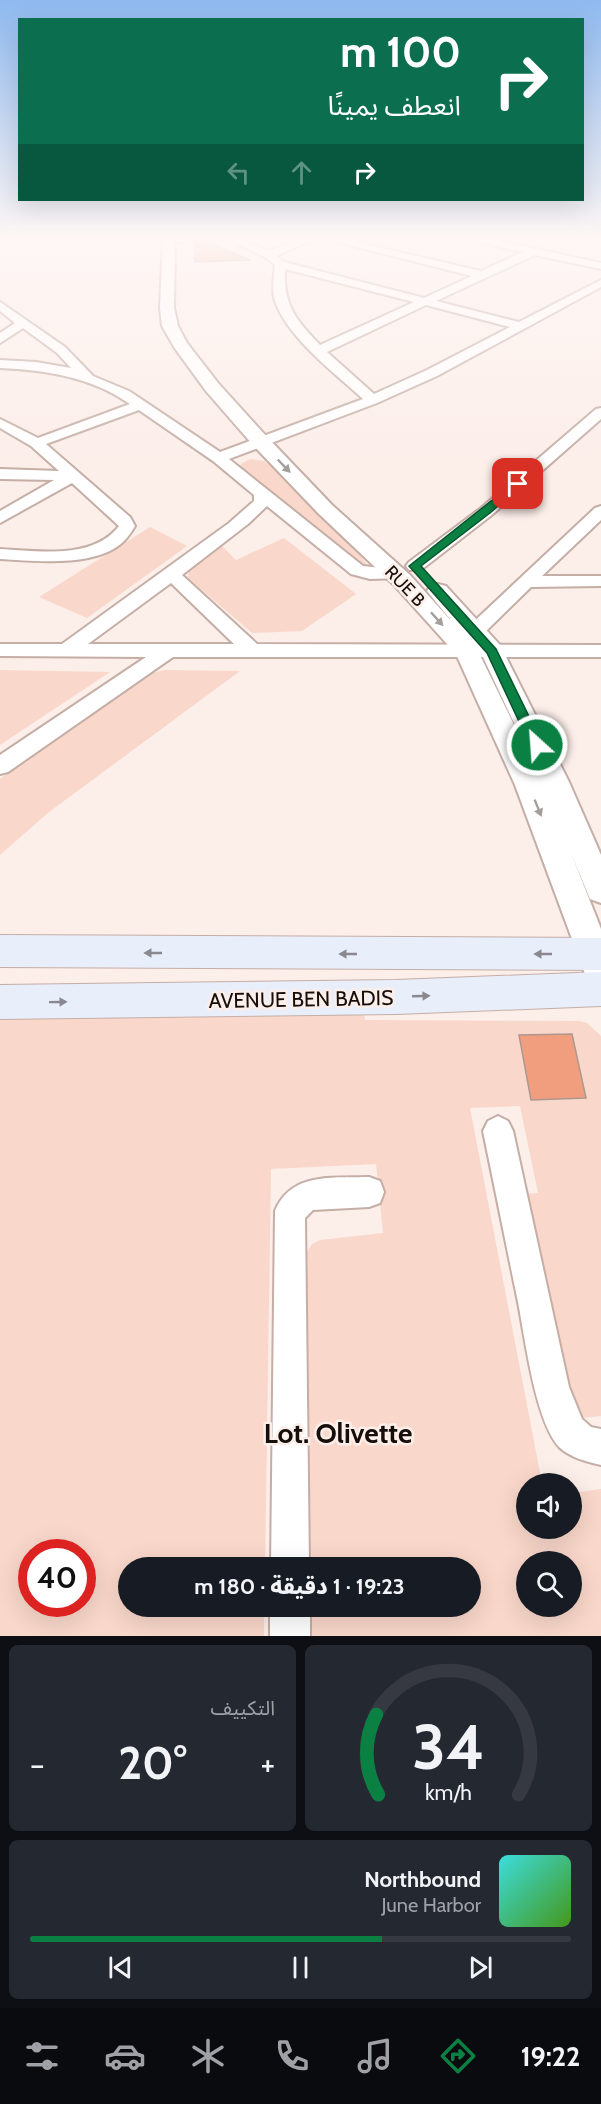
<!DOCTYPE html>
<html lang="ar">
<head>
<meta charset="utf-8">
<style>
  :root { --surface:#171b24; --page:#242831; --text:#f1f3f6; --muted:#9ea1a6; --line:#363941; --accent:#0b8043 }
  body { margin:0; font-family:Cabin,"Noto Sans Arabic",sans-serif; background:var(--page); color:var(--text); direction:rtl; height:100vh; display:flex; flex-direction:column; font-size:22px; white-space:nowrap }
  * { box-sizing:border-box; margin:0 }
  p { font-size:20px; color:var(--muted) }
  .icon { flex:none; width:33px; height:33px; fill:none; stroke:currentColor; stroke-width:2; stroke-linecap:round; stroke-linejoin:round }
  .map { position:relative; height:1636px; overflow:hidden; direction:ltr }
  .sheet { display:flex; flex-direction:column; gap:9px; padding:9px; background:#0d0f14; flex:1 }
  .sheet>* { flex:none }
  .top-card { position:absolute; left:18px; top:18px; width:566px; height:183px; border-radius:0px; box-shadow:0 6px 24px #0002; direction:rtl; background:#0b6e4f; color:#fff; overflow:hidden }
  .controls { position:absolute; left:516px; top:1473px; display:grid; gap:12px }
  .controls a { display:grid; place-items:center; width:66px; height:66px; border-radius:50%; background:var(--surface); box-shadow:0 6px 24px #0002; font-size:30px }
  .speed { position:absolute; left:18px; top:1539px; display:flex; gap:12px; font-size:30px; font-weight:700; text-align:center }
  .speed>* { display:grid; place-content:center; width:78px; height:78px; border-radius:50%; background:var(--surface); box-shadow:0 6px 24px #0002; line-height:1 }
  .speed .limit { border:9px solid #d22; background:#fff; color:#111 }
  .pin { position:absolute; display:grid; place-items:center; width:51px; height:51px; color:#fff; margin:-26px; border-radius:12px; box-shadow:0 3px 9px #0006 }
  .me { position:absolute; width:66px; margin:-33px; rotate:334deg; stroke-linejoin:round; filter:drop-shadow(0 0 4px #0008) }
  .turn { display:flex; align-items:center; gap:21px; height:126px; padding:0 24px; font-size:27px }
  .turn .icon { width:78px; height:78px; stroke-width:2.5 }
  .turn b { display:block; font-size:42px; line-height:51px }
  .lanes { display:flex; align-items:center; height:57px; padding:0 24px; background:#0003; justify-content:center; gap:30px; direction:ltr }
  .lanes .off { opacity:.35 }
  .big { font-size:45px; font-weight:800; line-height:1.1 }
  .sheet .card { flex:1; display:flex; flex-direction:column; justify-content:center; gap:9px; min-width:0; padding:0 21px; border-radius:9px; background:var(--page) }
  .sheet .dial { align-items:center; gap:0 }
  .dial svg { height:156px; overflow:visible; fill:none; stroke:var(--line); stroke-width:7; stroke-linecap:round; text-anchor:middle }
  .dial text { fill:var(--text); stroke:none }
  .song { display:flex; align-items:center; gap:18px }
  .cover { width:72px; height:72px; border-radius:9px; background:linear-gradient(135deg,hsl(180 70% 55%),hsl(100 70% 35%)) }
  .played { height:6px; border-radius:3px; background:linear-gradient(90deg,var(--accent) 65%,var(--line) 65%) }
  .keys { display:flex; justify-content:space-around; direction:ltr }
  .heat { display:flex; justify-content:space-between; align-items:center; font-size:33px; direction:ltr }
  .sheet .tiles { flex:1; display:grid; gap:9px; grid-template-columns:1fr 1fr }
  .card:last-child { grid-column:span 2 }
  .trip { position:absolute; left:118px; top:1557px; width:363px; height:60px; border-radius:30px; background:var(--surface); box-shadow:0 6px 24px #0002; font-weight:800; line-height:60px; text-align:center; direction:rtl }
  .dock { display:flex; height:96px; justify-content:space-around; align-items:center; background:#090b0e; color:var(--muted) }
  .dock .icon { width:42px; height:42px }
  .dock .active { color:var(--accent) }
  .dock b { font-size:27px; color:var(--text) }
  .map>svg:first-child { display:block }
</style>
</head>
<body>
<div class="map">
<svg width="601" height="1636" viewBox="0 0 601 1636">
  <rect width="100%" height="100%" fill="#fceee9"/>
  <path fill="#f9d7ca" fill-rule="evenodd" d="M 251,459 L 264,461 L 273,468 L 357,551 L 370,569 L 365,568 L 240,467 L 242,463 Z
    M 150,527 L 187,546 L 87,618 L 39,597 Z
    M 284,538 L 356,594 L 302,631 L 252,633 L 188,578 L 189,569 L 222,546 L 236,560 Z
    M 0,670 L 110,672 L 0,745 Z
    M 165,670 L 240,671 L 49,812 L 0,855 L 0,779 L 138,681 L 152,673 Z
    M 362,998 L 365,1020 L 579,1021 L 587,1023 L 601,1036 L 601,1416 L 582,1418 L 572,1408 L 520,1194 L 538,1193 L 520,1106 L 470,1108 L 542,1483 L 526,1484 L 526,1528 L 572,1528 L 572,1493 L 601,1489 L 601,1636 L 304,1636 L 304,1607 L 471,1606 L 471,1568 L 303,1567 L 302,1259 L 312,1244 L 320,1240 L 383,1233 L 376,1164 L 271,1169 L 265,1567 L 129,1568 L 129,1606 L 264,1607 L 264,1636 L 0,1636 L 0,1019 L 336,1015 ZM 32,1552 L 82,1552 L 82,1604 L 32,1604 ZM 526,1562 L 572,1562 L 572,1606 L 526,1606 Z"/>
  <path fill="#f19e7f" stroke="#ad978f" stroke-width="1.5" d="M 195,239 L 199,239 L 250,260 L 195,262 Z
    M 572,1034 L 586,1098 L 531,1100 L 519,1035 Z"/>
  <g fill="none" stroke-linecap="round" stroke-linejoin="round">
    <defs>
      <path id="minor" d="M 178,239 L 193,239 L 188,242 L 178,242 Z
        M 226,239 L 239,239 L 269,251 L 300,239 L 314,239 L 276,256 L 284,262 L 424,298 L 472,276 L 325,239 L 342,239 L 481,271 L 523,252 L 474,241 L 473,239 L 491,239 L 601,263 L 601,269 L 535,255 L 436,301 L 519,322 L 601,280 L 601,287 L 437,376 L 377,403 L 229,459 L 363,566 L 402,570 L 405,574 L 402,578 L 370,579 L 351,574 L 267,506 L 248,524 L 182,575 L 257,644 L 601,645 L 601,657 L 173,657 L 8,772 L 0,774 L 0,755 L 146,657 L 0,656 L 0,644 L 62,644 L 229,523 L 254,501 L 254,495 L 213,461 L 139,410 L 46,444 L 130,517 L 135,526 C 132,531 128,537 124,541 C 97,568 34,561 0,559 L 0,549 C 38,551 93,560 119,526 L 72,483 L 0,523 L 0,511 L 54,480 L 0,479 L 0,469 L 59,471 L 31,446 L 0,428 L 0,419 L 38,438 L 130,404 C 91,377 46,370 0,368 L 0,360 L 36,362 L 71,368 L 57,353 L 23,328 L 0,343 L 0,333 L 15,323 L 0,311 L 0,302 L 65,347 L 93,376 L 129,391 L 220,452 L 363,399 C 335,373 285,336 274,298 C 272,287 274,275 275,265 L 265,257 ZM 285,269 L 414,302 L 320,345 C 296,320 283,305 285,269 ZM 426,305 L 510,327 L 427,370 L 374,394 L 327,352 ZM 171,583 L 234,644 L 88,644 Z
        M 601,408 L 601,419 L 493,514 L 421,570 L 409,570 L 406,566 L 409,562 L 481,508 L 596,409 Z
        M 601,506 L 601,520 L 542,576 L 601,576 L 601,586 L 531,587 L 482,635 L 468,635 L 466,631 L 468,627 L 595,508 Z
        M 498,1116 L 508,1121 L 513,1131 L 569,1387 L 582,1419 L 591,1427 L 601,1429 L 601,1465 C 587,1462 569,1457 559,1447 C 535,1420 525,1338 518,1302 C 506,1245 495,1188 483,1131 L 488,1121 Z
        M 369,1177 L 380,1181 L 384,1192 L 380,1203 L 369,1207 L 313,1210 L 305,1218 L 309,1568 L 271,1568 L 275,1211 C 291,1172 333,1178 369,1177 Z
        M 270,1606 L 310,1606 L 310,1636 L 270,1636 Z"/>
      <path id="tertiary" d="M 163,239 L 175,239 L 174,308 L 178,326 L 187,343 L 218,383 L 267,437 L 332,505 L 410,575 L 454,624 L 427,591 L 430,586 L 438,584 L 446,586 L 500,645 L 569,782 L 601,855 L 601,903 L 590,899 L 571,853 L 601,929 L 601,989 L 589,984 L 585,974 L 515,785 L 456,654 L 394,585 L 318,513 L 253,445 L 206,391 L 174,347 L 162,326 L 160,308 ZM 477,649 L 482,655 L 538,774 L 478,651 Z"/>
      <path id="secondary" d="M 0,935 L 601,938 L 601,970 L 0,967 Z
        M 601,972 L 601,1006 L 396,1014 L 0,1019 L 0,985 L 396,980 Z"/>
    </defs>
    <use href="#minor" stroke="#c4aea6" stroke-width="4"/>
    <use href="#tertiary" stroke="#c4aea6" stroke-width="4"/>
    <use href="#secondary" stroke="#c4aea6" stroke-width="2"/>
    <use href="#minor" fill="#fff" fill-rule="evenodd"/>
    <use href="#tertiary" fill="#fff" fill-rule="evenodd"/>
    <use href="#secondary" fill="#e9eefb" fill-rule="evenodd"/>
  </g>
  <defs><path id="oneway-solid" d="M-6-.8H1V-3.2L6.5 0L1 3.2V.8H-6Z" transform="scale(1.5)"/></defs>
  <g fill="#a29f9d">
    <use href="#oneway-solid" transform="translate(284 466) rotate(46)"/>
    <use href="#oneway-solid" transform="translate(437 619) rotate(48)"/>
    <use href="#oneway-solid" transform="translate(538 808) rotate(68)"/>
  </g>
  <g fill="#8a898f">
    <use href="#oneway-solid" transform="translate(153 953) rotate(-180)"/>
    <use href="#oneway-solid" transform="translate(348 954) rotate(-180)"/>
    <use href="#oneway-solid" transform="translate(543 954) rotate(-180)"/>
    <use href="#oneway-solid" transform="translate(421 996) rotate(-2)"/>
    <use href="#oneway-solid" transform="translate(58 1002) rotate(-1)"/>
  </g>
  <linearGradient id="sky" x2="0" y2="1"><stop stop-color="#8fbaf0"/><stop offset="0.51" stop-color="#fef7f5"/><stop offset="1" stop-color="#fef7f5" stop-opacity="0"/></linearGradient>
  <rect width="601" height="468" fill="url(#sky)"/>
  <path fill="#0b8043" stroke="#07532c" stroke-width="1.5" d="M 515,482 L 523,484 L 490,513 L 421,566 L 496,649 L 543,745 L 537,750 L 530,745 L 487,653 L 409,566 Z"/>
  <g text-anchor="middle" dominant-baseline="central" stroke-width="5" stroke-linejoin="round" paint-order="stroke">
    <g font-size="18" fill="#160e0b" stroke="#fceee9">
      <text transform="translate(405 586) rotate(46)">RUE B</text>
    </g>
    <g font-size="21" fill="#160e0b" stroke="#fceee9">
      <text transform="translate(301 999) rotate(-1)">AVENUE BEN BADIS</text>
    </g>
    <g font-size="28" font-weight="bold" fill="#160e0b" stroke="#fceee9">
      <text x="338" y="1433">Lot. Olivette</text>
    </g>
  </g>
</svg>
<div class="controls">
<a><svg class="icon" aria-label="sound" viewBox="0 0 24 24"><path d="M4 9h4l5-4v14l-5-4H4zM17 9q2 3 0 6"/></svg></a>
<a><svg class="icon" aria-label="search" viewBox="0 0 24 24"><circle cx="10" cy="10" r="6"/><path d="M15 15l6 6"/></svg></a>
</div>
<div class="speed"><div class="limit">40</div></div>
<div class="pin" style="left:518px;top:484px;background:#d93025"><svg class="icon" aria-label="arrive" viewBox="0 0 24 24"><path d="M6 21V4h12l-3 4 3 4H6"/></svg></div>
<svg class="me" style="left:537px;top:745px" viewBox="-20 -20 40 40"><circle r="17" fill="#0b8043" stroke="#fff" stroke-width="3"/><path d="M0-11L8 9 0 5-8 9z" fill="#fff"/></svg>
<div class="trip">19:23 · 1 دقيقة · 180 m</div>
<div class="top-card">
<div class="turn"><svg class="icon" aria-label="right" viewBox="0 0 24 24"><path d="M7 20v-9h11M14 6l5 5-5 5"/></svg><div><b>100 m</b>انعطف يمينًا</div></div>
<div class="lanes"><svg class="icon off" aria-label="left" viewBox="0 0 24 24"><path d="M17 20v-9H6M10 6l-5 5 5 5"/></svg><svg class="icon off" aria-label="ahead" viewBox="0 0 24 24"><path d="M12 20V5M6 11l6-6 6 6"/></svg><svg class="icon" aria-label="right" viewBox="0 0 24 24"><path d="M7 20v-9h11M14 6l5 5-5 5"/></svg></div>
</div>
</div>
<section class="sheet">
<div class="tiles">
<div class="card dial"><svg viewBox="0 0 100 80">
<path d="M14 69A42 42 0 1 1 86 69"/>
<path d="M14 69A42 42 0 0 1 13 28" stroke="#0b8043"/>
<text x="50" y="56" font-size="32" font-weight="700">34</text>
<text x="50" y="72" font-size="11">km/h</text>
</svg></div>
<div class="card"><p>التكييف</p>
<div class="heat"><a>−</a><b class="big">20°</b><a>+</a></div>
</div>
<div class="card">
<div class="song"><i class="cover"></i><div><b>Northbound</b><p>June Harbor</p></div></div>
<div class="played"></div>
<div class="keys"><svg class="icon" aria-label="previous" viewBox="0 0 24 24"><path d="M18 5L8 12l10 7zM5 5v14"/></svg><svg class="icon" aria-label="pause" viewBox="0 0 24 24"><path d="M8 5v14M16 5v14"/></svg><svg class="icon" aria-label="next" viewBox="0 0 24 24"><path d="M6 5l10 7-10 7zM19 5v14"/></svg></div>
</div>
</div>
</section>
<nav class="dock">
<b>19:22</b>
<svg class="icon active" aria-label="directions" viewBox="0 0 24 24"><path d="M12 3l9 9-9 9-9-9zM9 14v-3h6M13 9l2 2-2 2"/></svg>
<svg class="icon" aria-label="music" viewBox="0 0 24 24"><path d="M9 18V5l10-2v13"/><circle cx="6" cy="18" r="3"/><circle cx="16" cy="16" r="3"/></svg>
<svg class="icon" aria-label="phone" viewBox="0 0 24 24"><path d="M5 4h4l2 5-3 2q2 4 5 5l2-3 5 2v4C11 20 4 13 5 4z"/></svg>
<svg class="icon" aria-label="climate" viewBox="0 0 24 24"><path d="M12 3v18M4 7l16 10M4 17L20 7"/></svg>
<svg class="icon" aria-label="car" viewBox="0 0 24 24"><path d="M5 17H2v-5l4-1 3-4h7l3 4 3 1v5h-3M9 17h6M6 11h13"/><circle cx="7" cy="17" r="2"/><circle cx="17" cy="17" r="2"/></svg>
<svg class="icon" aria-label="filters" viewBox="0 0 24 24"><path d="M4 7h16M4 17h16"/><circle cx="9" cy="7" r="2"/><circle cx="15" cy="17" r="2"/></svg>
</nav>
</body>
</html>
